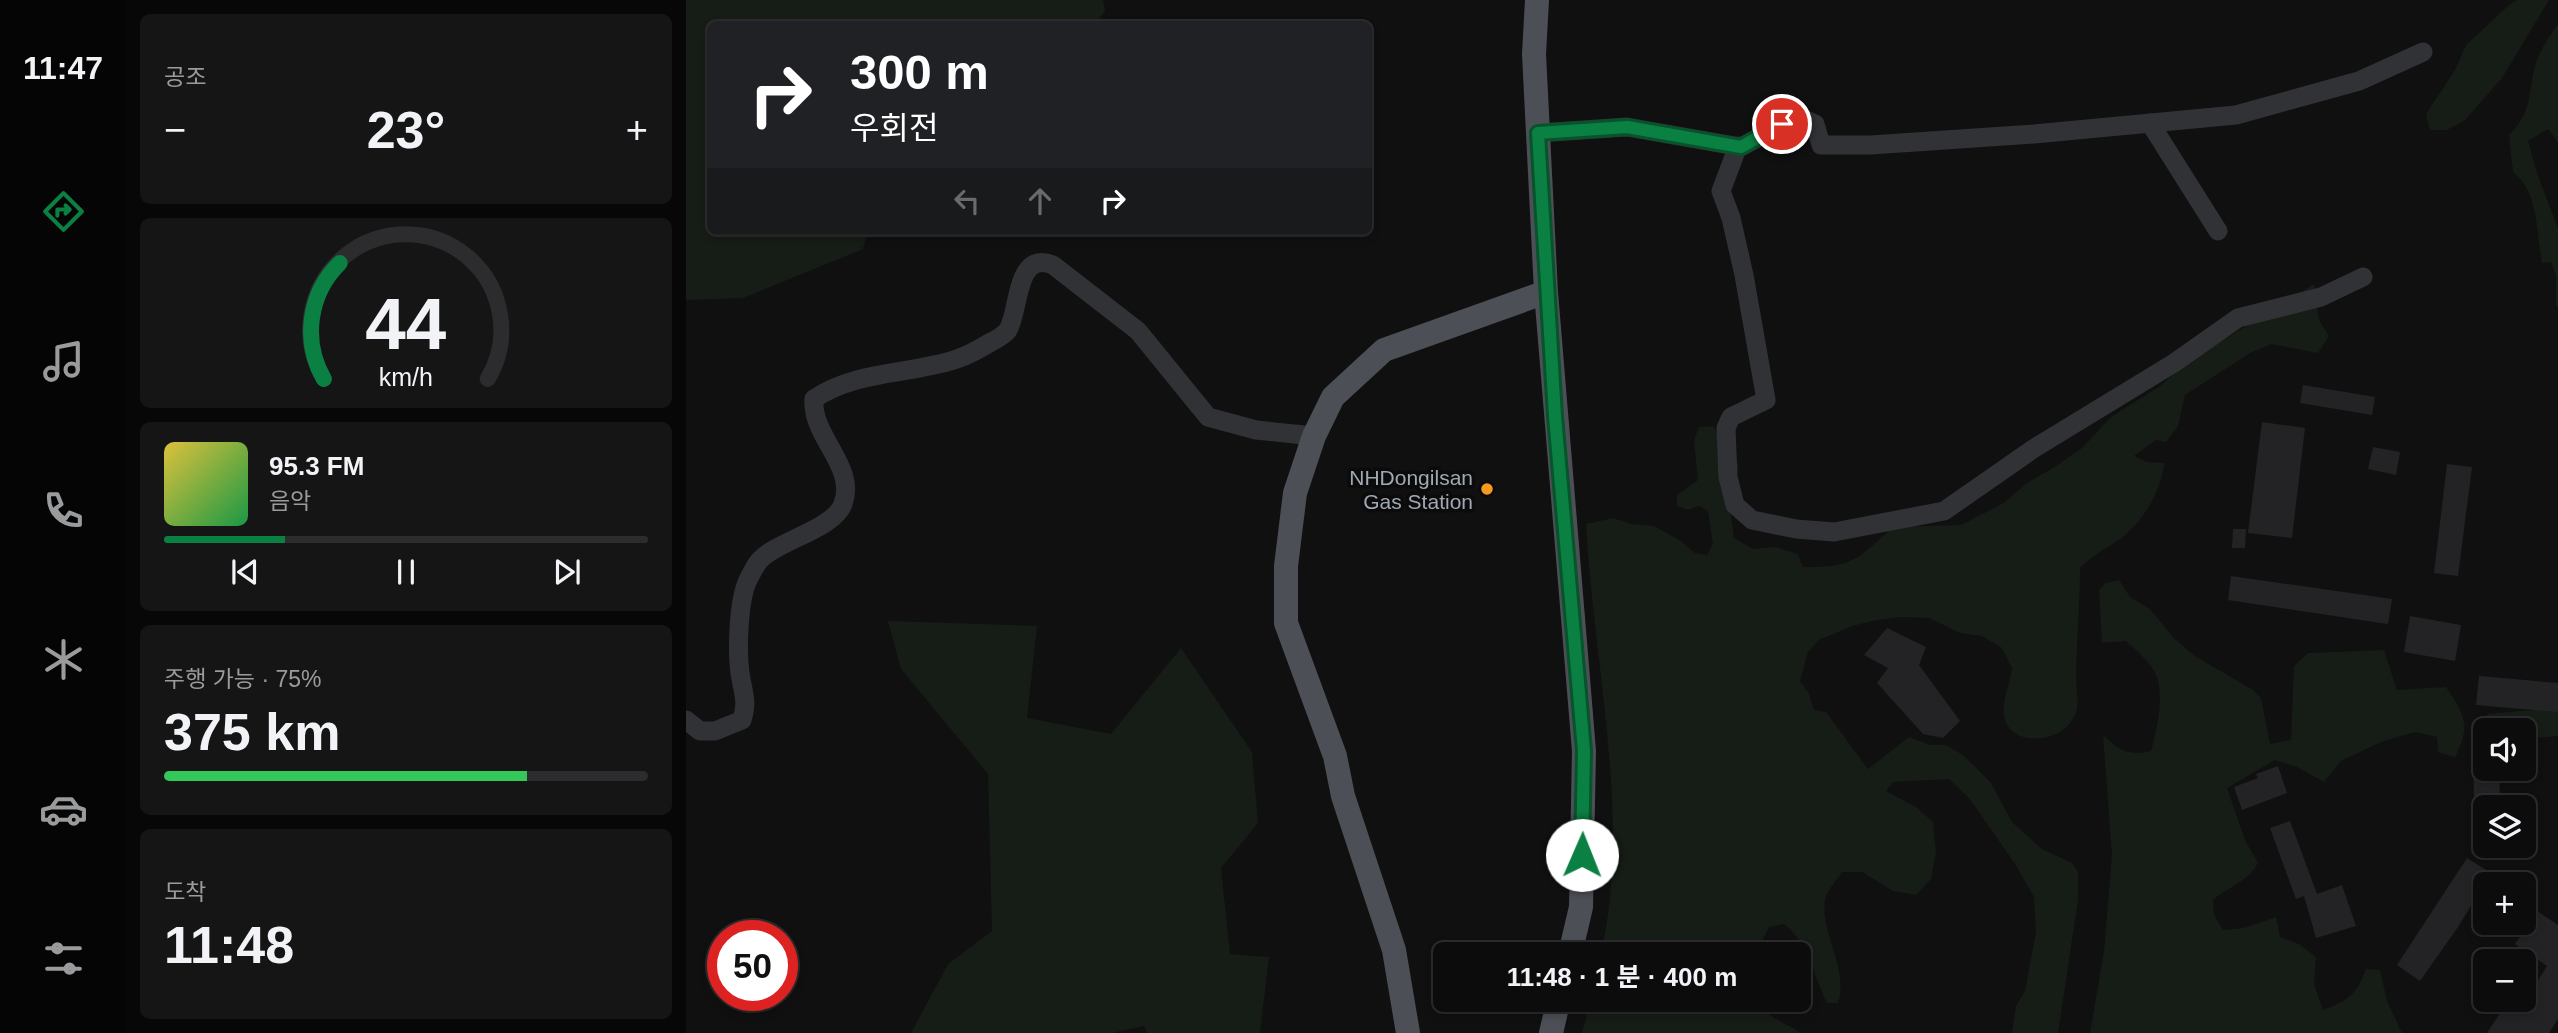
<!DOCTYPE html>
<html lang="ko">
<head>
<meta charset="utf-8">
<style>
  :root { --surface:#0c0c0d; --page:#151516; --text:#f1f3f6; --muted:#9a9b9d; --line:#2c2c2e; --accent:#0b8043 }
  body { margin:0; font-family:Arial,"Noto Sans KR",sans-serif; background:var(--page); color:var(--text); height:100vh; display:flex; flex-direction:column; font-size:26px; white-space:nowrap }
  * { box-sizing:border-box; margin:0 }
  p { font-size:23px; color:var(--muted) }
  .icon { flex:none; width:38px; height:38px; fill:none; stroke:currentColor; stroke-width:2; stroke-linecap:round; stroke-linejoin:round }
  .map { position:relative; flex:1; overflow:hidden }
  .sheet { display:flex; flex-direction:column; gap:14px; padding:14px; background:#070707; width:560px }
  .sheet>* { flex:none }
  .top-card { position:absolute; left:21px; top:21px; width:665px; height:214px; border-radius:10px; box-shadow:0 4px 10px #0003,0 0 0 2px var(--line); background:#202124; color:#fff; overflow:hidden }
  .fabs { position:absolute; left:1787px; top:718px; display:grid; gap:14px }
  .fabs a { display:grid; place-items:center; width:63px; height:63px; border-radius:10px; background:var(--surface); box-shadow:0 4px 10px #0003,0 0 0 2px var(--line); font-size:35px }
  .speed { position:absolute; left:21px; top:920px; display:flex; gap:14px; font-size:35px; font-weight:700; text-align:center }
  .speed>* { display:grid; place-content:center; width:91px; height:91px; border-radius:50%; background:var(--surface); box-shadow:0 4px 10px #0003,0 0 0 2px var(--line); line-height:1 }
  .speed .limit { border:10px solid #d22; background:#fff; color:#111 }
  .pin { position:absolute; display:grid; place-items:center; width:60px; height:60px; color:#fff; margin:-30px; border:4px solid #fff; border-radius:50%; box-shadow:0 2px 7px #0007 }
  .me { position:absolute; width:77px; margin:-38px; rotate:1deg; stroke-linejoin:round; filter:drop-shadow(0 0 5px #0008) }
  .turn { display:flex; align-items:center; gap:24px; height:147px; padding:0 28px; font-size:32px }
  .turn .icon { width:91px; height:91px; stroke-width:2.5 }
  .turn b { display:block; font-size:49px; line-height:60px }
  .lanes { display:flex; align-items:center; height:66px; padding:0 28px; background:#0003; justify-content:center; gap:35px; direction:ltr }
  .lanes .off { opacity:.35 }
  .big { font-size:52px; font-weight:700; line-height:1.1 }
  .sheet .widget { flex:1; display:flex; flex-direction:column; justify-content:center; gap:10px; min-width:0; padding:0 24px; border-radius:10px; background:var(--page) }
  .sheet .dial { align-items:center; gap:0 }
  .dial svg { height:182px; overflow:visible; fill:none; stroke:var(--line); stroke-width:7; stroke-linecap:round; text-anchor:middle }
  .dial text { fill:var(--text); stroke:none }
  .song { display:flex; align-items:center; gap:21px }
  .cover { width:84px; height:84px; border-radius:10px; background:linear-gradient(135deg,hsl(50 70% 55%),hsl(140 70% 35%)) }
  .played { height:7px; border-radius:4px; background:linear-gradient(90deg,var(--accent) 25%,var(--line) 25%) }
  .keys { display:flex; justify-content:space-around; direction:ltr }
  .heat { display:flex; justify-content:space-between; align-items:center; font-size:38px; direction:ltr }
  .charge { height:10px; border-radius:5px; background:linear-gradient(90deg,#34c759 75%,var(--line) 0) }
  .trip { position:absolute; left:747px; top:942px; width:378px; height:70px; border-radius:10px; background:var(--surface); box-shadow:0 4px 10px #0003,0 0 0 2px var(--line); font-weight:700; line-height:70px; text-align:center }
  main { display:flex; flex:1; min-height:0 }
  .tabs { display:flex; flex-direction:column; width:126px; justify-content:space-around; align-items:center; background:#050505; color:var(--muted) }
  .tabs .icon { width:49px; height:49px }
  .tabs .on { color:var(--accent) }
  .tabs b { font-size:32px; color:var(--text) }
  .map>svg:first-child { display:block }
</style>
</head>
<body>
<main>
<nav class="tabs">
<b>11:47</b>
<svg class="icon on" aria-label="directions" viewBox="0 0 24 24"><path d="M12 3l9 9-9 9-9-9zM9 14v-3h6M13 9l2 2-2 2"/></svg>
<svg class="icon" aria-label="music" viewBox="0 0 24 24"><path d="M9 18V5l10-2v13"/><circle cx="6" cy="18" r="3"/><circle cx="16" cy="16" r="3"/></svg>
<svg class="icon" aria-label="phone" viewBox="0 0 24 24"><path d="M5 4h4l2 5-3 2q2 4 5 5l2-3 5 2v4C11 20 4 13 5 4z"/></svg>
<svg class="icon" aria-label="climate" viewBox="0 0 24 24"><path d="M12 3v18M4 7l16 10M4 17L20 7"/></svg>
<svg class="icon" aria-label="car" viewBox="0 0 24 24"><path d="M5 17H2v-5l4-1 3-4h7l3 4 3 1v5h-3M9 17h6M6 11h13"/><circle cx="7" cy="17" r="2"/><circle cx="17" cy="17" r="2"/></svg>
<svg class="icon" aria-label="filters" viewBox="0 0 24 24"><path d="M4 7h16M4 17h16"/><circle cx="9" cy="7" r="2"/><circle cx="15" cy="17" r="2"/></svg>
</nav>
<section class="sheet">
<div class="widget"><p>공조</p>
<div class="heat"><a>−</a><b class="big">23°</b><a>+</a></div>
</div>
<div class="widget dial"><svg viewBox="0 0 100 80">
<path d="M14 69A42 42 0 1 1 86 69"/>
<path d="M14 69A42 42 0 0 1 21 18" stroke="#0b8043"/>
<text x="50" y="56" font-size="32" font-weight="700">44</text>
<text x="50" y="72" font-size="11">km/h</text>
</svg></div>
<div class="widget">
<div class="song"><i class="cover"></i><div><b>95.3 FM</b><p>음악</p></div></div>
<div class="played"></div>
<div class="keys"><svg class="icon" aria-label="previous" viewBox="0 0 24 24"><path d="M18 5L8 12l10 7zM5 5v14"/></svg><svg class="icon" aria-label="pause" viewBox="0 0 24 24"><path d="M8 5v14M16 5v14"/></svg><svg class="icon" aria-label="next" viewBox="0 0 24 24"><path d="M6 5l10 7-10 7zM19 5v14"/></svg></div>
</div>
<div class="widget"><p>주행 가능 · 75%</p><b class="big">375 km</b><div class="charge"></div></div>
<div class="widget"><p>도착</p><b class="big">11:48</b></div>
</section>
<div class="map">
<svg width="1872" height="1033" viewBox="0 0 1872 1033">
  <rect width="100%" height="100%" fill="#101011"/>
  <path fill="#161c16" d="M 0,0 L 417,0 L 419,11 L 410,24 L 24,24 L 24,231 L 182,231 L 177,249 L 57,298 L 0,300 Z
    M 1831,0 L 1863,0 L 1816,78 L 1779,120 L 1761,130 L 1744,130 L 1740,114 L 1769,70 L 1780,45 L 1824,4 Z
    M 1872,24 L 1872,142 L 1862,129 L 1842,141 L 1852,176 L 1872,228 L 1872,306 L 1870,306 L 1870,276 L 1865,262 L 1856,263 C 1850,232 1853,192 1827,172 L 1823,135 C 1848,110 1841,93 1850,63 C 1855,48 1863,37 1872,24 Z
    M 1628,284 L 1633,320 L 1643,336 L 1632,353 L 1585,344 L 1564,353 L 1499,395 L 1492,426 L 1480,442 L 1470,440 L 1448,456 L 1461,462 L 1479,463 C 1473,495 1457,523 1430,542 C 1417,550 1405,557 1394,568 C 1394,603 1391,637 1390,672 C 1389,689 1396,703 1387,719 C 1373,744 1323,747 1318,716 C 1316,700 1324,684 1326,668 L 1316,648 L 1296,636 L 1274,633 L 1243,618 L 1215,617 L 1191,620 L 1166,626 L 1133,640 L 1122,652 L 1114,681 L 1123,694 L 1128,710 L 1140,712 L 1182,769 L 1223,737 L 1244,745 L 1260,745 L 1277,755 L 1305,783 L 1326,822 L 1356,849 L 1386,863 L 1392,872 L 1392,900 L 1372,1033 L 1326,1033 L 1330,1006 L 1339,991 L 1350,932 L 1348,897 L 1329,864 L 1283,798 L 1263,779 L 1207,782 L 1200,791 L 1230,807 L 1247,822 L 1250,853 L 1245,879 L 1230,895 L 1207,891 L 1176,872 L 1156,872 C 1151,880 1140,891 1139,900 C 1134,933 1163,968 1152,1003 L 1141,1003 C 1128,977 1122,942 1098,924 L 1083,927 L 1075,943 L 1075,954 L 915,954 C 946,816 907,663 900,524 L 927,518 L 945,524 L 968,526 L 995,541 L 1009,553 L 1021,555 L 1027,544 L 1022,511 L 1013,506 L 1002,510 L 991,506 L 991,495 L 1012,480 L 1008,440 L 1013,427 L 1027,426 L 1053,466 L 1044,509 L 1048,538 L 1067,549 L 1089,547 L 1112,554 L 1117,567 C 1168,568 1171,559 1207,527 L 1275,525 L 1316,504 L 1341,483 L 1370,466 L 1396,448 L 1425,417 L 1474,386 L 1500,363 Z
    M 1433,580 L 1444,597 L 1464,609 L 1488,638 L 1509,656 L 1567,690 L 1575,698 L 1584,744 L 1605,740 L 1608,666 L 1622,653 L 1698,650 L 1711,690 L 1760,687 C 1779,714 1785,727 1769,757 L 1752,752 L 1751,737 L 1729,732 L 1695,742 L 1655,761 L 1638,782 L 1611,767 L 1589,760 L 1541,788 L 1559,840 L 1572,863 C 1562,882 1543,886 1527,900 L 1528,915 L 1537,930 L 1558,928 L 1590,917 L 1594,937 L 1613,944 L 1630,957 L 1628,984 L 1637,1010 C 1662,1001 1671,994 1680,969 L 1694,970 L 1701,1001 L 1716,1033 L 1404,1033 L 1418,951 L 1426,855 L 1417,735 C 1435,751 1441,756 1465,751 C 1471,729 1477,702 1472,680 C 1468,665 1451,651 1440,641 L 1416,643 L 1413,590 L 1420,583 Z
    M 202,621 L 351,626 L 341,718 L 425,734 L 495,648 L 566,752 L 572,823 L 535,868 L 544,954 L 583,957 L 574,1033 L 461,1033 L 458,1026 L 426,1033 L 225,1033 L 262,964 L 306,931 L 302,774 L 215,669 Z
    M 1872,708 L 1872,736 L 1838,739 L 1838,730 L 1803,730 L 1801,714 Z
    M 905,999 L 1076,999 L 1082,1014 L 1115,1033 L 896,1033 Z"/>
  <path fill="#232325" d="M 1617,385 L 1689,397 L 1686,415 L 1614,403 Z
    M 1576,422 L 1619,428 L 1606,538 L 1562,533 Z
    M 1687,447 L 1714,452 L 1710,475 L 1682,469 Z
    M 1761,464 L 1786,467 L 1772,576 L 1748,573 Z
    M 1547,529 L 1560,529 L 1559,548 L 1546,548 Z
    M 1545,576 L 1706,599 L 1702,624 L 1542,600 Z
    M 1724,616 L 1775,625 L 1769,661 L 1718,652 Z
    M 1201,628 L 1240,647 L 1233,665 L 1274,721 L 1257,738 L 1237,734 L 1191,683 L 1202,668 L 1178,655 Z
    M 1793,676 L 1872,683 L 1872,712 L 1790,705 Z
    M 1787,757 L 1799,757 L 1799,768 L 1813,768 L 1814,798 L 1788,799 Z
    M 1592,766 L 1601,793 L 1556,810 L 1548,787 L 1572,778 L 1570,774 Z
    M 1604,821 L 1631,894 L 1656,885 L 1670,926 L 1630,938 L 1618,896 L 1610,899 L 1584,828 Z
    M 1781,858 L 1805,873 L 1772,927 L 1734,981 L 1711,965 Z
    M 1851,911 L 1872,925 L 1872,1019 L 1863,1033 L 1801,1033 L 1823,999 L 1838,999 L 1838,994 L 1842,987 L 1846,990 L 1861,966 L 1829,944 Z"/>
  <g fill="none" stroke-linecap="round" stroke-linejoin="round">
    <path stroke="#313236" stroke-width="19" d="M 1464,123 L 1532,231
      M 852,133 L 941,127 L 1055,147 L 1112,116 L 1129,124 L 1135,145 L 1185,145 L 1348,134 L 1550,115 L 1673,81 L 1737,52
      M 1052,146 L 1035,191 L 1045,218 L 1058,275 L 1080,400 L 1045,417 L 1040,428 L 1042,477 L 1049,505 L 1066,520 L 1110,529 L 1148,532 L 1258,511 L 1347,449 L 1488,363 L 1552,318 L 1635,297 L 1677,277
      M 0,720 L 14,731 L 29,731 L 56,720 C 62,700 57,694 54,673 C 51,651 52,598 63,578 C 66,573 69,565 74,560 C 91,541 148,529 157,504 C 171,466 125,437 128,399 C 171,370 223,375 271,359 C 283,355 295,348 305,342 C 310,340 319,334 322,330 C 334,310 329,250 367,265 L 452,331 L 522,417 L 570,430 L 628,436"/>
    <path stroke="#4d4f56" stroke-width="24" d="M 851,0 L 848,54 L 860,292 L 898,751 L 895,907 L 884,954
      M 722,1033 L 708,950 L 657,796 L 649,756 L 600,623 L 600,566 L 609,493 L 628,436 L 647,397 L 698,350 L 860,292
      M 865,1033 L 873,999"/>
  </g>
  <g fill="none" stroke-linecap="round" stroke-linejoin="round">
    <defs>
      <path id="route" d="M 896,855 L 898,751 L 869,416 L 852,133 L 941,127 L 1055,147 L 1096,124"/>
    </defs>
    <use href="#route" stroke="#07532c" stroke-width="18"/>
    <use href="#route" stroke="#0b8043" stroke-width="12"/>
  </g>
  <circle fill="#f99a20" stroke="#0b0b0c" stroke-width="2.5" cx="801" cy="489" r="7"/>
  <g text-anchor="middle" dominant-baseline="central" stroke-width="7" stroke-linejoin="round" paint-order="stroke">
    <g font-size="21" fill="#a0a8b3" stroke="#0b0b0c" text-anchor="end">
      <text x="787" y="477">NHDongilsan<tspan x="787" dy="24">Gas Station</tspan></text>
    </g>
  </g>
</svg>
<div class="fabs">
<a><svg class="icon" aria-label="sound" viewBox="0 0 24 24"><path d="M4 9h4l5-4v14l-5-4H4zM17 9q2 3 0 6"/></svg></a>
<a><svg class="icon" aria-label="layers" viewBox="0 0 24 24"><path d="M12 4l9 5-9 5-9-5zM3 14l9 5 9-5"/></svg></a>
<a>+</a>
<a>−</a>
</div>
<div class="speed"><div class="limit">50</div></div>
<div class="pin" style="left:1096px;top:124px;background:#d93025"><svg class="icon" aria-label="arrive" viewBox="0 0 24 24"><path d="M6 21V4h12l-3 4 3 4H6"/></svg></div>
<svg class="me" style="left:896px;top:855px" viewBox="-20 -20 40 40"><circle r="19" fill="#fff"/><path d="M0-13L10 11 0 6-10 11z" fill="#0b8043"/></svg>
<div class="trip">11:48 · 1 분 · 400 m</div>
<div class="top-card">
<div class="turn"><svg class="icon" aria-label="right" viewBox="0 0 24 24"><path d="M7 20v-9h11M14 6l5 5-5 5"/></svg><div><b>300 m</b>우회전</div></div>
<div class="lanes"><svg class="icon off" aria-label="left" viewBox="0 0 24 24"><path d="M17 20v-9H6M10 6l-5 5 5 5"/></svg><svg class="icon off" aria-label="ahead" viewBox="0 0 24 24"><path d="M12 20V5M6 11l6-6 6 6"/></svg><svg class="icon" aria-label="right" viewBox="0 0 24 24"><path d="M7 20v-9h11M14 6l5 5-5 5"/></svg></div>
</div>
</div>
</main>
</body>
</html>
